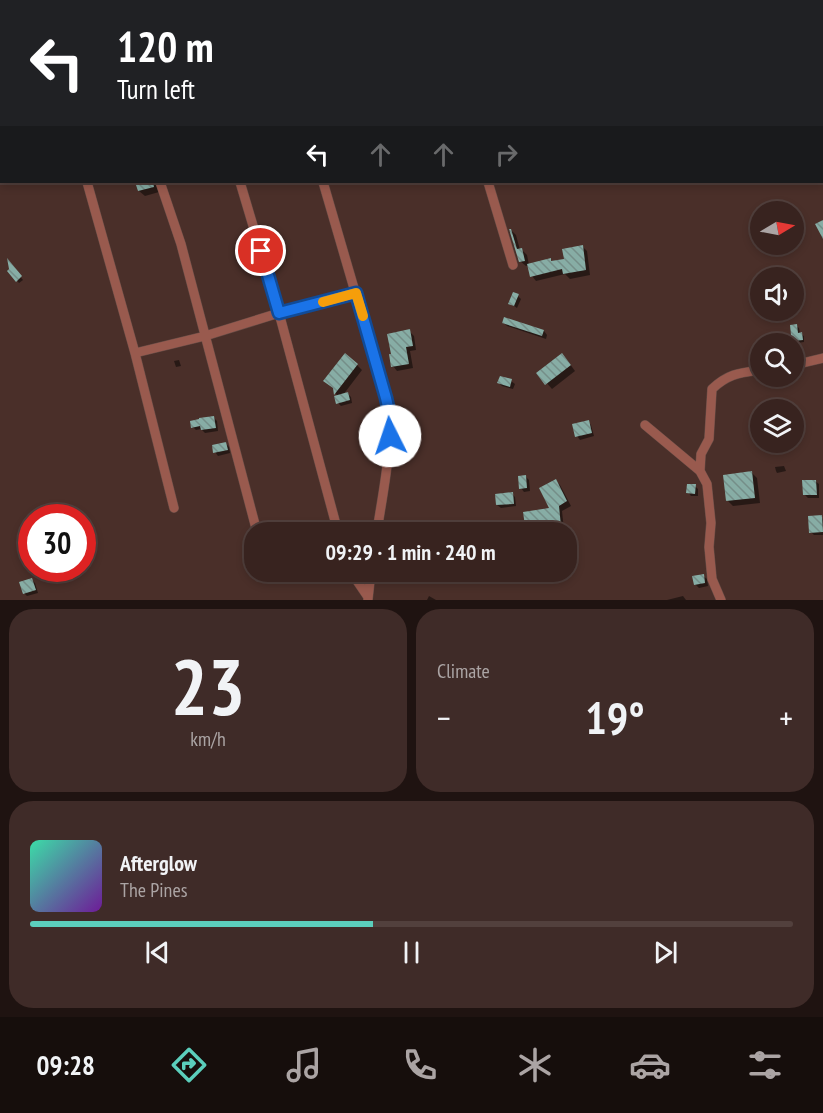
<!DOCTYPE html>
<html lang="en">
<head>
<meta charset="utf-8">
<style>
  :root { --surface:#38231f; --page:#3f2b28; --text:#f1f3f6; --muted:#aba4a4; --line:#52403d; --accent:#5bcebc }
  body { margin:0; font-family:"PT Sans Narrow",sans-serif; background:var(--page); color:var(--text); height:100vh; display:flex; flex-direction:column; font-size:22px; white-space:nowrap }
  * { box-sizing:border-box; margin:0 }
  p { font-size:20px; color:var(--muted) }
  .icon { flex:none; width:33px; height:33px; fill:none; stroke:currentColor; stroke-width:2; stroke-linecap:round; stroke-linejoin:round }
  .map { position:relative; height:600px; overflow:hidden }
  .details { display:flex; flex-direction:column; gap:9px; padding:9px; background:#1f1311; flex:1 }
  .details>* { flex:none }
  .guide { position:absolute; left:0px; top:0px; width:824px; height:183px; box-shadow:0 3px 9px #0003,0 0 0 2px var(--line); background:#202124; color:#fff; overflow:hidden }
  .needle { width:39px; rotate:80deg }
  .fabs { position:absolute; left:750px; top:201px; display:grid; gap:12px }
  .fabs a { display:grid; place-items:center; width:54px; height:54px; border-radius:50%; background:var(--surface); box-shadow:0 3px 9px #0003,0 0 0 2px var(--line); font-size:30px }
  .speed { position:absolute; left:18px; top:504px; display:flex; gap:12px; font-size:30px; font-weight:700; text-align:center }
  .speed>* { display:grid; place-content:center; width:78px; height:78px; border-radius:50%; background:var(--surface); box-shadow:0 3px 9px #0003,0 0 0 2px var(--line); line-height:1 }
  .speed .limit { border:9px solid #d22; background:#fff; color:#111 }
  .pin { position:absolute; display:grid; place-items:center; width:51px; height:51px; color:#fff; margin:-26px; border:3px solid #fff; border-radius:50%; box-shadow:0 2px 6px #0007 }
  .me { position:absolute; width:66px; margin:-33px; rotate:356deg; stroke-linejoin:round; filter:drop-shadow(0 0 4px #0008) }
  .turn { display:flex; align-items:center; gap:21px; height:126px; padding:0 18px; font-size:27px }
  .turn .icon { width:78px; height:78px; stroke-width:2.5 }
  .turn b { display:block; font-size:42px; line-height:51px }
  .lanes { display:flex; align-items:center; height:57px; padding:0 18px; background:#0003; justify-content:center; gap:30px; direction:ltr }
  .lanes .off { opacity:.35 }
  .big { font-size:45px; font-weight:700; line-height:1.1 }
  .details .card { flex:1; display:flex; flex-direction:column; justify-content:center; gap:9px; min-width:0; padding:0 21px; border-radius:24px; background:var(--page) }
  .details .dial { align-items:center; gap:0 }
  .dial b { font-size:78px; line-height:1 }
  .song { display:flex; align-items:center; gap:18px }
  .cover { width:72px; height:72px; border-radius:9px; background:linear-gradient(135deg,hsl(160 70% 55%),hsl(280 70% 35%)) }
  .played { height:6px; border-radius:3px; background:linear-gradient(90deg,var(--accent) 45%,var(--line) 45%) }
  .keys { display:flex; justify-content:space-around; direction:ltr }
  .heat { display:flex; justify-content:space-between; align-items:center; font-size:33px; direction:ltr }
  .details .tiles { flex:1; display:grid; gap:9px; grid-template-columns:1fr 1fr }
  .card:last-child { grid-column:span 2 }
  .trip { position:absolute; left:244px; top:522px; width:333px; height:60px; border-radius:24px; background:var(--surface); box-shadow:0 3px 9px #0003,0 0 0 2px var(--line); font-weight:700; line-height:60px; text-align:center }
  .tab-bar { display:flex; height:96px; justify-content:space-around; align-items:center; background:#160e0c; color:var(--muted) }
  .tab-bar .icon { width:42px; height:42px }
  .tab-bar .current { color:var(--accent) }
  .tab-bar b { font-size:27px; color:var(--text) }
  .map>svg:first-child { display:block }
</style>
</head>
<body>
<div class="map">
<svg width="823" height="600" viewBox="0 0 823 600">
  <defs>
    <pattern id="building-back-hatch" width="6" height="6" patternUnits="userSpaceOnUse" patternTransform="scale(1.5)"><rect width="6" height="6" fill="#87ada5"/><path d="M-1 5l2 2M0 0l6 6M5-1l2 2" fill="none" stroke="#758e88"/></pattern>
  </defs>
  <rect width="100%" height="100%" fill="#4a2f29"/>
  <path fill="#0007" d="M 136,182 L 156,182 L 159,192 L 145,196 L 139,191 Z
    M 511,230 L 516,235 L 520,250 L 522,250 L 527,255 L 529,265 L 550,260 L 553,263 L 566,260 L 582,246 L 587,251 L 590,275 L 570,279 L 565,274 L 536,281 L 532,276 L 529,265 L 526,266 L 520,261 Z
    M 9,263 L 23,280 L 19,283 L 9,271 L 11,270 Z
    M 518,296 L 521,299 L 517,308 L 510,303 Z
    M 505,319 L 544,331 L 547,335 L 546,339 L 507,326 L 504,323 Z
    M 796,326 L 799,328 L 800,334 L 804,336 L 804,342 L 797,343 L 799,356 L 794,357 L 794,344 L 787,344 L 786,337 L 792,336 Z
    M 409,331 L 414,336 L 416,350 L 410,351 L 413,368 L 397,371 L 393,366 Z
    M 179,360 L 181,366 L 176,367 L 174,361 Z
    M 567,360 L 575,371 L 552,389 L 538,373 Z
    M 357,365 L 362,370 L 343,395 L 348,394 L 351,397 L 352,403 L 341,406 L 338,403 L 338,396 L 336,394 L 334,389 Z
    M 511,381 L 515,384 L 513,389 L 502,386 L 499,383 Z
    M 214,418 L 217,421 L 218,431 L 205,433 L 201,429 L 196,430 L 193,427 Z
    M 588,422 L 591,425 L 594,436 L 580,440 L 577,436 Z
    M 225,443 L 229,447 L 230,453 L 218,456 L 215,452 Z
    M 784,466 L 786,471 L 777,473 L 776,471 L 775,467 Z
    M 752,473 L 757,478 L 760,503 L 733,506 L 728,501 Z
    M 526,477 L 529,480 L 530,491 L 524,492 L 521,488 Z
    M 555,481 L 560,485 L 571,506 L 562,511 L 564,530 L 558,531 L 553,526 L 531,530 L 527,525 L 552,509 Z
    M 815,481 L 819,484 L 819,498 L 808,498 L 805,495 Z
    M 695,486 L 698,489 L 698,496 L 691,496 L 688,492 Z
    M 512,494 L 515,497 L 516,506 L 501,508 L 497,505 Z
    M 821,517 L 823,519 L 823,535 L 814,535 L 811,532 Z
    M 703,576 L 707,579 L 708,586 L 699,588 L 695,584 Z
    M 32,580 L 35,583 L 38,593 L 27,596 L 24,593 Z
    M 429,596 L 436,600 L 427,600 Z
    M 683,596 L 686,600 L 690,600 L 667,600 Z"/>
  <path fill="url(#building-back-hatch)" d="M 135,182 L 153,182 L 154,187 L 138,191 Z
    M 823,220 L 823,239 L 815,224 Z
    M 509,229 L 511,229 L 517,249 L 522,248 L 525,261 L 519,262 Z
    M 583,245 L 586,270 L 563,274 L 562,269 L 530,277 L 527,264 L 551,258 L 551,261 L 564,259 L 562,249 Z
    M 7,258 L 22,276 L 16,282 L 7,271 L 9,269 Z
    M 513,292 L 519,294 L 514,306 L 508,304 Z
    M 504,317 L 544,330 L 542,336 L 502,323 Z
    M 797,324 L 798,333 L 802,332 L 803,340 L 785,342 L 784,336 L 791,335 L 790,325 Z
    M 410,329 L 413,346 L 406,347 L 409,364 L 391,367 L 389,354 L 391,354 L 387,334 Z
    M 345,353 L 358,364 L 334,395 L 333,388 L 323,381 Z
    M 562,353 L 571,365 L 545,385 L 536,373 Z
    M 500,376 L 512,379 L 510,387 L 497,383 Z
    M 348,392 L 350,400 L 336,404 L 334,396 Z
    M 214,416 L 216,428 L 201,430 L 200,426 L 191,428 L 190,421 L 199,419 L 199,418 Z
    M 589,420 L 592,433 L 575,437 L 572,424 Z
    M 226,442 L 228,450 L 213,453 L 212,445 Z
    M 752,471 L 755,498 L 726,501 L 723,475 Z
    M 526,475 L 527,488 L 519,489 L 518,476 Z
    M 556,479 L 567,501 L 559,506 L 561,526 L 552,527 L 552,521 L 525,526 L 523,512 L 549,508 L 539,488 Z
    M 802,480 L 816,480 L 817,495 L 803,495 Z
    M 687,484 L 696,484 L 695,494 L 686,493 Z
    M 513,492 L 514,504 L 496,505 L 495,494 Z
    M 822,515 L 823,532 L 809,533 L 808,516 Z
    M 704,574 L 705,583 L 694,585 L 692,576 Z
    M 32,578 L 36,590 L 23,594 L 19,582 Z"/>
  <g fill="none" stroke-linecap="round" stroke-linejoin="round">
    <defs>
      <path id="street" d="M 425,0 L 426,2
        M 87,182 L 135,353 L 174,508
        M 160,182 L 181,244 L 257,532
        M 240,182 L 279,313 L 338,532
        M 323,182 L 386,398 C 395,442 383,489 377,532
        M 488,182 L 513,265
        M 135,353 L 205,336 L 279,313 L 356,293
        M 794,365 L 823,358
        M 645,425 L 700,471 L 707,484 L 711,523 L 709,547 L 712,579 L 721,600
        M 700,471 L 701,454 L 709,439 L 712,389 C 728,374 739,373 760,370
        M 351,572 L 368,597
        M 368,599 L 371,572"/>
    </defs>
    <use href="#street" stroke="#664c46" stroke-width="10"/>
    <use href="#street" stroke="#995a4e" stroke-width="9"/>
  </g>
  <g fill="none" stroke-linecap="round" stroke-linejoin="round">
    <defs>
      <path id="route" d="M 261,251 L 279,313 L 356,293 L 386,398 L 390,416 L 390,436"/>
    </defs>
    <use href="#route" stroke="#114b97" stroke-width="15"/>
    <use href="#route" stroke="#1a73e8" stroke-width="10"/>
    <path stroke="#f59e0b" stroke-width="10" d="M 323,302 L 356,293 L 363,316"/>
  </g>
</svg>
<div class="fabs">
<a><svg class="needle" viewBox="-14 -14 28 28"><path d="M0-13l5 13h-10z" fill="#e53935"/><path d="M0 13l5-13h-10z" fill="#aba4a4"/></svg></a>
<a><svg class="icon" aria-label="sound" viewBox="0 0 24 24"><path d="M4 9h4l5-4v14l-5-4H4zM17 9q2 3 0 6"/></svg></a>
<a><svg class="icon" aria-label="search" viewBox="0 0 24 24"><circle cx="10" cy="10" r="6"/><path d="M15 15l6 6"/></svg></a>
<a><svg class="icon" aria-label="layers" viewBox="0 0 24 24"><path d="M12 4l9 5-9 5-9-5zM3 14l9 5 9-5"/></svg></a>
</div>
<div class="speed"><div class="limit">30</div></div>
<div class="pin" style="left:261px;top:251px;background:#d93025"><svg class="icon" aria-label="arrive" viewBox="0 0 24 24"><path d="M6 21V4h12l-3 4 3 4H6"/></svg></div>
<svg class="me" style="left:390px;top:436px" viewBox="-20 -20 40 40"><circle r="19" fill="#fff"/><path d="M0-13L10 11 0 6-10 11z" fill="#1a73e8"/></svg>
<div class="trip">09:29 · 1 min · 240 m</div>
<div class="guide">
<div class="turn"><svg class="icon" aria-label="left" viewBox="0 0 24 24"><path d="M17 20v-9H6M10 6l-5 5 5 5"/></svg><div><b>120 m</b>Turn left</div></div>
<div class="lanes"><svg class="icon" aria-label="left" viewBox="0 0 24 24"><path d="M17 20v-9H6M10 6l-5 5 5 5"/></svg><svg class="icon off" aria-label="ahead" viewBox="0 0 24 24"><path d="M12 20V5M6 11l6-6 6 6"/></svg><svg class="icon off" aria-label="ahead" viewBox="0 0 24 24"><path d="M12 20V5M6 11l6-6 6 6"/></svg><svg class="icon off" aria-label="right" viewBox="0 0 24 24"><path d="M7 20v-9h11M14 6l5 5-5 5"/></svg></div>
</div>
</div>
<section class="details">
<div class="tiles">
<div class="card dial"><b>23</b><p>km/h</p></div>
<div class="card"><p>Climate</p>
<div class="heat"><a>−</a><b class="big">19°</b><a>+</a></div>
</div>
<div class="card">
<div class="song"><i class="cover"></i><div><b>Afterglow</b><p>The Pines</p></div></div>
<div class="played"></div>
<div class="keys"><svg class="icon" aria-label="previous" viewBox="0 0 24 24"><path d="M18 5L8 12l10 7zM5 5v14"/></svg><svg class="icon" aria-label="pause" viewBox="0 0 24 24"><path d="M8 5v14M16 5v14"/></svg><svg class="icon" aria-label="next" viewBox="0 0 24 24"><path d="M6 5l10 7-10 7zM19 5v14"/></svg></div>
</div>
</div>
</section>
<nav class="tab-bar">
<b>09:28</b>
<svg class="icon current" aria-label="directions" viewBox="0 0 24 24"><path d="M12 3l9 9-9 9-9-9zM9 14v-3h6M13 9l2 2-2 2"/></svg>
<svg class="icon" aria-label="music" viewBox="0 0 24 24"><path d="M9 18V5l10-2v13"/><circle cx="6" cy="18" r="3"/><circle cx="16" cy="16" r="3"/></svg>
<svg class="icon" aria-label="phone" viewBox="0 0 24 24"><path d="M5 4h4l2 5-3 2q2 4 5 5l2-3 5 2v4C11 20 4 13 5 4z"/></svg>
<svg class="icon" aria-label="climate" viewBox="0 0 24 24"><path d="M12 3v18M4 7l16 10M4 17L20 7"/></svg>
<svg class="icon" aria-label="car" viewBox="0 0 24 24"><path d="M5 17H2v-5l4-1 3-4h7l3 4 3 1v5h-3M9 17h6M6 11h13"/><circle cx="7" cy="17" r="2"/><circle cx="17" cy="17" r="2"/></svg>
<svg class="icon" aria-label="filters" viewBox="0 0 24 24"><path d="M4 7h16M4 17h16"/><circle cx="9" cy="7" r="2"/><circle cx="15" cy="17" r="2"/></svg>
</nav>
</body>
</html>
